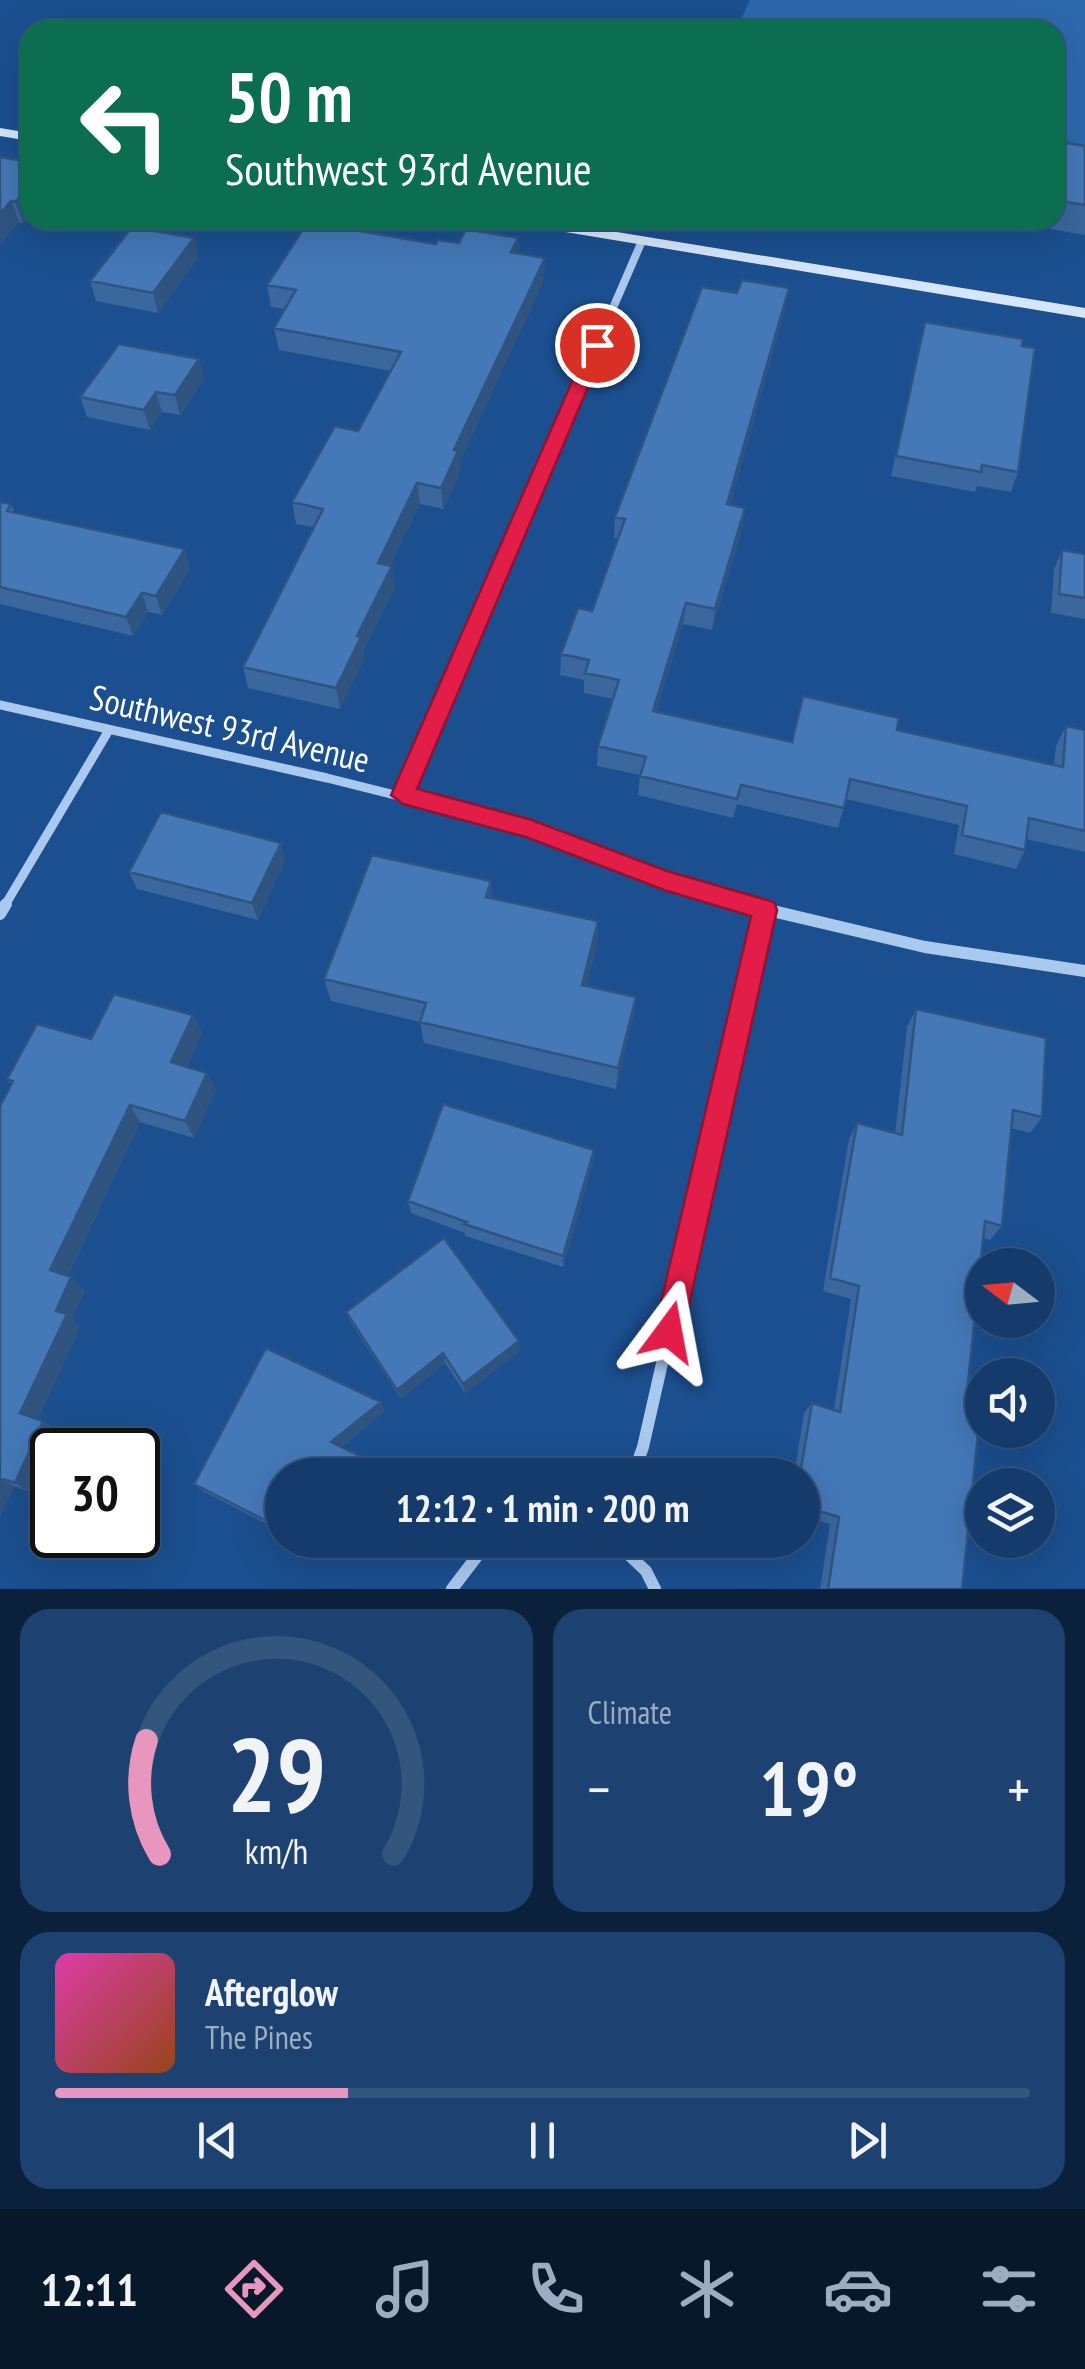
<!DOCTYPE html>
<html lang="en">
<head>
<meta charset="utf-8">
<style>
  :root { --surface:#143b6b; --page:#1d4271; --text:#f1f3f6; --muted:#9dadc1; --line:#33557e; --accent:#e797bd }
  body { margin:0; font-family:"PT Sans Narrow",sans-serif; background:var(--page); color:var(--text); height:100vh; display:flex; flex-direction:column; font-size:38px; white-space:nowrap }
  * { box-sizing:border-box; margin:0 }
  p { font-size:32px; color:var(--muted) }
  .icon { flex:none; width:55px; height:55px; fill:none; stroke:currentColor; stroke-width:2; stroke-linecap:round; stroke-linejoin:round }
  .map { position:relative; height:1589px; overflow:hidden }
  .panel { display:flex; flex-direction:column; gap:20px; padding:20px; background:#0b203b; flex:1 }
  .panel>* { flex:none }
  .hud { position:absolute; left:20px; top:20px; width:1045px; height:210px; border-radius:30px; box-shadow:0 10px 40px #0002,0 0 0 2px var(--line); background:#0b6e4f; color:#fff; overflow:hidden }
  .needle { width:65px; rotate:286deg }
  .tools { position:absolute; left:965px; top:1248px; display:grid; gap:20px }
  .tools a { display:grid; place-items:center; width:90px; height:90px; border-radius:50%; background:var(--surface); box-shadow:0 10px 40px #0002,0 0 0 2px var(--line); font-size:50px }
  .speed { position:absolute; left:30px; top:1428px; display:flex; gap:20px; font-size:50px; font-weight:700; text-align:center }
  .speed>* { display:grid; place-content:center; width:130px; height:130px; border-radius:50%; background:var(--surface); box-shadow:0 10px 40px #0002,0 0 0 2px var(--line); line-height:1 }
  .speed .limit { border:5px solid #111; border-radius:15px; background:#fff; color:#111 }
  .pin { position:absolute; display:grid; place-items:center; width:85px; height:85px; color:#fff; margin:-42px; border:5px solid #fff; border-radius:50%; box-shadow:0 2px 10px #0007 }
  .me { position:absolute; width:110px; margin:-55px; rotate:13deg; stroke-linejoin:round; filter:drop-shadow(0 0 8px #0008) }
  .turn { display:flex; align-items:center; gap:35px; height:210px; padding:0 40px; font-size:45px }
  .turn .icon { width:130px; height:130px; stroke-width:2.5 }
  .turn b { display:block; font-size:70px; line-height:85px }
  .big { font-size:75px; font-weight:700; line-height:1.1 }
  .panel .card { flex:1; display:flex; flex-direction:column; justify-content:center; gap:15px; min-width:0; padding:0 35px; border-radius:30px; background:var(--page) }
  .panel .dial { align-items:center; gap:0 }
  .dial svg { height:260px; overflow:visible; fill:none; stroke:var(--line); stroke-width:7; stroke-linecap:round; text-anchor:middle }
  .dial text { fill:var(--text); stroke:none }
  .song { display:flex; align-items:center; gap:30px }
  .cover { width:120px; height:120px; border-radius:15px; background:linear-gradient(135deg,hsl(320 70% 55%),hsl(20 70% 35%)) }
  .played { height:10px; border-radius:5px; background:linear-gradient(90deg,var(--accent) 30%,var(--line) 30%) }
  .keys { display:flex; justify-content:space-around; direction:ltr }
  .heat { display:flex; justify-content:space-between; align-items:center; font-size:55px; direction:ltr }
  .panel .tiles { flex:1; display:grid; gap:20px; grid-template-columns:1fr 1fr }
  .card:last-child { grid-column:span 2 }
  .trip { position:absolute; left:265px; top:1458px; width:555px; height:100px; border-radius:50px; background:var(--surface); box-shadow:0 10px 40px #0002,0 0 0 2px var(--line); font-weight:700; line-height:100px; text-align:center }
  .menu { display:flex; height:160px; justify-content:space-around; align-items:center; background:#08182b; color:var(--muted) }
  .menu .icon { width:70px; height:70px }
  .menu .active { color:var(--accent) }
  .menu b { font-size:45px; color:var(--text) }
  .map>svg:first-child { display:block }
</style>
</head>
<body>
<div class="map">
<svg width="1085" height="1589" viewBox="0 0 1085 1589">
  <rect width="100%" height="100%" fill="#1b4f8f"/>
  <path fill="#2e69ad" d="M 750,0 L 1085,0 L 1085,161 L 1055,156 L 1055,30 L 736,30 Z"/>
  <g fill="none" stroke-linecap="round" stroke-linejoin="round">
    <path stroke="#a9c9ee" stroke-width="8" d="M 577,391 L 642,241"/>
    <path stroke="#a9c9ee" stroke-width="9" d="M 0,705 L 327,778 L 523,827 L 664,880 L 752,907
      M 403,795 L 578,388
      M 4,907 L 109,730"/>
    <path stroke="#a9c9ee" stroke-width="12" d="M 743,904 L 925,947 L 1085,971
      M 0,914 L 6,904
      M 633,1475 L 643,1447 L 765,910
      M 613,1540 L 646,1571 L 655,1589
      M 452,1589 L 481,1551 L 499,1540"/>
    <path fill="#d6e6fa" fill-rule="evenodd" d="M 0,128 L 30,133 L 30,141 L 0,136 Z
      M 510,220 L 543,220 L 1085,308 L 1085,318 L 517,224 Z"/>
  </g>
  <path fill="#3a679d" d="M 1055,141 L 1085,146 L 1085,235 L 998,220 L 1055,220 Z
    M 0,157 L 30,162 L 30,214 L 23,223 L 19,222 L 0,244 Z
    M 194,238 L 198,258 L 158,313 L 96,301 L 90,281 Z
    M 518,238 L 519,253 L 544,280 L 459,463 L 460,473 L 443,509 L 420,504 L 390,565 L 395,587 L 363,651 L 364,658 L 340,709 L 248,688 L 243,667 L 313,527 L 296,524 L 292,502 L 358,431 L 391,371 L 279,350 L 274,328 L 285,309 L 271,307 L 267,285 L 436,244 Z
    M 785,310 L 730,505 L 745,508 L 742,529 L 712,630 L 683,624 L 656,712 L 792,742 L 897,730 L 1054,765 L 1056,746 L 1066,726 L 1085,730 L 1085,852 L 1026,839 L 1025,850 L 1016,869 L 954,854 L 959,825 L 846,799 L 838,828 L 737,804 L 733,818 L 638,795 L 640,775 L 597,766 L 598,746 L 613,699 L 584,693 L 584,680 L 560,675 L 561,654 L 592,611 L 618,539 L 614,538 L 615,517 Z
    M 925,322 L 1018,472 L 1011,492 L 977,486 L 975,492 L 891,476 Z
    M 199,359 L 204,379 L 180,415 L 162,412 L 150,430 L 87,417 L 80,397 Z
    M 0,502 L 11,504 L 15,513 L 190,568 L 162,615 L 148,612 L 133,636 L 0,604 Z
    M 1062,550 L 1085,554 L 1085,619 L 1051,613 L 1054,569 Z
    M 285,860 L 258,920 L 137,889 L 129,872 Z
    M 491,881 L 492,898 L 598,921 L 597,944 L 586,986 L 633,1018 L 616,1089 L 424,1043 L 420,1022 L 331,1001 L 324,979 Z
    M 916,1009 L 1042,1117 L 1030,1133 L 1011,1128 L 1002,1226 L 990,1240 L 983,1238 L 965,1411 L 962,1589 L 820,1589 L 830,1524 L 802,1516 L 802,1475 L 794,1475 L 804,1413 L 812,1403 L 834,1410 L 851,1299 L 823,1291 L 849,1139 L 857,1123 L 895,1134 L 907,1027 Z
    M 193,1015 L 202,1034 L 187,1066 L 207,1073 L 216,1090 L 194,1138 L 140,1122 L 68,1276 L 85,1291 L 72,1319 L 80,1327 L 38,1419 L 43,1421 L 58,1431 L 30,1492 L 14,1486 L 0,1517 L 11,1085 L 7,1079 L 91,1039 Z
    M 593,1163 L 563,1267 L 465,1236 L 465,1233 L 411,1213 L 408,1201 Z
    M 346,1312 L 520,1351 L 465,1393 L 445,1363 L 401,1399 L 351,1323 Z
    M 385,1411 L 341,1447 L 368,1466 L 282,1475 L 282,1532 L 203,1491 L 194,1484 Z
    M 298,1540 L 334,1540 L 327,1555 Z"/>
  <path fill="#305480" d="M 30,185 L 30,214 L 23,223 L 15,202 Z
    M 11,201 L 19,222 L 0,244 L 0,214 Z
    M 194,238 L 198,258 L 158,313 L 153,293 Z
    M 518,238 L 519,260 L 511,252 Z
    M 545,258 L 544,280 L 459,463 L 460,473 L 443,509 L 441,488 L 454,450 Z
    M 789,288 L 785,310 L 724,526 L 727,504 Z
    M 199,359 L 204,379 L 180,415 L 175,395 Z
    M 156,392 L 162,412 L 150,430 L 144,410 Z
    M 417,483 L 420,504 L 381,584 L 378,563 Z
    M 745,508 L 742,529 L 712,630 L 715,609 Z
    M 185,549 L 190,568 L 162,615 L 156,596 Z
    M 392,566 L 395,587 L 363,651 L 364,658 L 340,709 L 336,688 L 357,636 Z
    M 142,593 L 148,612 L 133,636 L 126,617 Z
    M 686,603 L 683,624 L 650,731 L 653,711 Z
    M 281,843 L 285,860 L 258,920 L 252,903 Z
    M 491,881 L 493,905 L 486,897 Z
    M 598,921 L 597,944 L 581,1007 L 582,985 Z
    M 636,997 L 633,1018 L 616,1089 L 618,1068 Z
    M 193,1015 L 202,1034 L 180,1080 L 171,1062 Z
    M 207,1073 L 216,1090 L 194,1138 L 185,1121 Z
    M 130,1105 L 140,1122 L 64,1284 L 50,1270 Z
    M 594,1150 L 593,1163 L 563,1267 L 563,1256 Z
    M 71,1277 L 85,1291 L 72,1319 L 80,1327 L 36,1424 L 20,1413 L 56,1311 Z
    M 519,1341 L 520,1351 L 465,1393 L 463,1384 Z
    M 443,1353 L 445,1363 L 401,1399 L 397,1390 Z
    M 381,1402 L 385,1411 L 336,1450 L 331,1442 Z
    M 43,1421 L 58,1431 L 30,1492 L 15,1483 Z
    M 364,1458 L 368,1466 L 364,1475 L 356,1475 Z
    M 0,1479 L 14,1486 L 0,1517 Z
    M 326,1540 L 334,1540 L 327,1555 L 322,1549 Z"/>
  <path fill="#4478b7" stroke="#305480" stroke-width="2.5" d="M 1055,141 L 1085,146 L 1085,205 L 1055,200 Z
    M 0,157 L 30,162 L 30,185 L 15,202 L 11,201 L 0,214 Z
    M 308,222 L 436,244 L 438,240 L 459,243 L 466,229 L 518,238 L 511,252 L 545,258 L 454,450 L 458,451 L 441,488 L 417,483 L 378,563 L 392,566 L 357,636 L 361,637 L 336,688 L 243,667 L 323,509 L 292,502 L 335,426 L 358,431 L 401,352 L 274,328 L 296,290 L 267,285 Z
    M 132,227 L 194,238 L 153,293 L 90,281 Z
    M 742,280 L 789,288 L 727,504 L 745,508 L 715,609 L 686,603 L 653,711 L 792,742 L 803,696 L 899,718 L 897,730 L 1063,767 L 1066,726 L 1085,730 L 1085,831 L 1029,818 L 1025,850 L 962,835 L 967,806 L 850,779 L 844,808 L 741,785 L 737,799 L 640,776 L 646,757 L 598,746 L 619,680 L 585,673 L 589,660 L 561,654 L 578,608 L 592,611 L 625,519 L 615,517 L 702,287 L 737,293 Z
    M 925,322 L 1023,339 L 1022,346 L 1035,348 L 1018,472 L 982,465 L 981,472 L 896,456 Z
    M 119,344 L 199,359 L 175,395 L 156,392 L 144,410 L 80,397 Z
    M 0,502 L 11,504 L 7,511 L 185,549 L 156,596 L 142,593 L 126,617 L 0,587 Z
    M 1062,550 L 1085,554 L 1085,598 L 1059,594 Z
    M 161,812 L 281,843 L 252,903 L 129,872 Z
    M 372,855 L 491,881 L 486,897 L 598,921 L 582,985 L 636,997 L 618,1068 L 420,1022 L 426,1003 L 324,979 Z
    M 114,994 L 193,1015 L 171,1062 L 207,1073 L 185,1121 L 130,1105 L 50,1270 L 71,1277 L 56,1311 L 67,1314 L 20,1413 L 43,1421 L 15,1483 L 0,1478 L 0,1106 L 13,1081 L 7,1079 L 37,1024 L 91,1039 Z
    M 916,1009 L 1046,1038 L 1042,1117 L 1013,1110 L 1002,1226 L 985,1221 L 965,1411 L 980,1415 L 962,1589 L 828,1589 L 839,1517 L 802,1506 L 802,1475 L 800,1475 L 812,1403 L 840,1412 L 859,1286 L 830,1278 L 857,1123 L 902,1135 Z
    M 443,1104 L 594,1150 L 563,1256 L 464,1224 L 467,1222 L 408,1201 Z
    M 444,1238 L 519,1341 L 463,1384 L 443,1353 L 397,1390 L 346,1312 Z
    M 266,1348 L 381,1402 L 331,1442 L 364,1458 L 356,1475 L 282,1475 L 282,1529 L 194,1484 Z
    M 304,1540 L 326,1540 L 322,1549 Z"/>
  <path fill="#e11d48" stroke="#92132f" stroke-width="2.5" d="M 597,339 L 606,345 L 417,789 L 529,819 L 667,871 L 774,902 L 777,910 L 683,1332 L 679,1342 L 669,1346 L 659,1342 L 654,1332 L 751,916 L 664,890 L 526,837 L 403,804 L 391,795 L 588,345 Z"/>
  <g text-anchor="middle" dominant-baseline="central" stroke-width="8" stroke-linejoin="round" paint-order="stroke">
    <g font-size="35" fill="#fff" stroke="#1b4f8f">
      <text transform="translate(230 728) rotate(13)">Southwest 93rd Avenue</text>
    </g>
  </g>
</svg>
<div class="tools">
<a><svg class="needle" viewBox="-14 -14 28 28"><path d="M0-13l5 13h-10z" fill="#e53935"/><path d="M0 13l5-13h-10z" fill="#9dadc1"/></svg></a>
<a><svg class="icon" aria-label="sound" viewBox="0 0 24 24"><path d="M4 9h4l5-4v14l-5-4H4zM17 9q2 3 0 6"/></svg></a>
<a><svg class="icon" aria-label="layers" viewBox="0 0 24 24"><path d="M12 4l9 5-9 5-9-5zM3 14l9 5 9-5"/></svg></a>
</div>
<div class="speed"><div class="limit">30</div></div>
<div class="pin" style="left:597px;top:345px;background:#d93025"><svg class="icon" aria-label="arrive" viewBox="0 0 24 24"><path d="M6 21V4h12l-3 4 3 4H6"/></svg></div>
<svg class="me" style="left:669px;top:1332px" viewBox="-20 -20 40 40"><path d="M0-17L14 15 0 8-14 15z" fill="#e11d48" stroke="#fff" stroke-width="4"/></svg>
<div class="trip">12:12 · 1 min · 200 m</div>
<div class="hud">
<div class="turn"><svg class="icon" aria-label="left" viewBox="0 0 24 24"><path d="M17 20v-9H6M10 6l-5 5 5 5"/></svg><div><b>50 m</b>Southwest 93rd Avenue</div></div>
</div>
</div>
<section class="panel">
<div class="tiles">
<div class="card dial"><svg viewBox="0 0 100 80">
<path d="M14 69A42 42 0 1 1 86 69"/>
<path d="M14 69A42 42 0 0 1 10 34" stroke="#e797bd"/>
<text x="50" y="56" font-size="32" font-weight="700">29</text>
<text x="50" y="72" font-size="11">km/h</text>
</svg></div>
<div class="card"><p>Climate</p>
<div class="heat"><a>−</a><b class="big">19°</b><a>+</a></div>
</div>
<div class="card">
<div class="song"><i class="cover"></i><div><b>Afterglow</b><p>The Pines</p></div></div>
<div class="played"></div>
<div class="keys"><svg class="icon" aria-label="previous" viewBox="0 0 24 24"><path d="M18 5L8 12l10 7zM5 5v14"/></svg><svg class="icon" aria-label="pause" viewBox="0 0 24 24"><path d="M8 5v14M16 5v14"/></svg><svg class="icon" aria-label="next" viewBox="0 0 24 24"><path d="M6 5l10 7-10 7zM19 5v14"/></svg></div>
</div>
</div>
</section>
<nav class="menu">
<b>12:11</b>
<svg class="icon active" aria-label="directions" viewBox="0 0 24 24"><path d="M12 3l9 9-9 9-9-9zM9 14v-3h6M13 9l2 2-2 2"/></svg>
<svg class="icon" aria-label="music" viewBox="0 0 24 24"><path d="M9 18V5l10-2v13"/><circle cx="6" cy="18" r="3"/><circle cx="16" cy="16" r="3"/></svg>
<svg class="icon" aria-label="phone" viewBox="0 0 24 24"><path d="M5 4h4l2 5-3 2q2 4 5 5l2-3 5 2v4C11 20 4 13 5 4z"/></svg>
<svg class="icon" aria-label="climate" viewBox="0 0 24 24"><path d="M12 3v18M4 7l16 10M4 17L20 7"/></svg>
<svg class="icon" aria-label="car" viewBox="0 0 24 24"><path d="M5 17H2v-5l4-1 3-4h7l3 4 3 1v5h-3M9 17h6M6 11h13"/><circle cx="7" cy="17" r="2"/><circle cx="17" cy="17" r="2"/></svg>
<svg class="icon" aria-label="filters" viewBox="0 0 24 24"><path d="M4 7h16M4 17h16"/><circle cx="9" cy="7" r="2"/><circle cx="15" cy="17" r="2"/></svg>
</nav>
</body>
</html>
